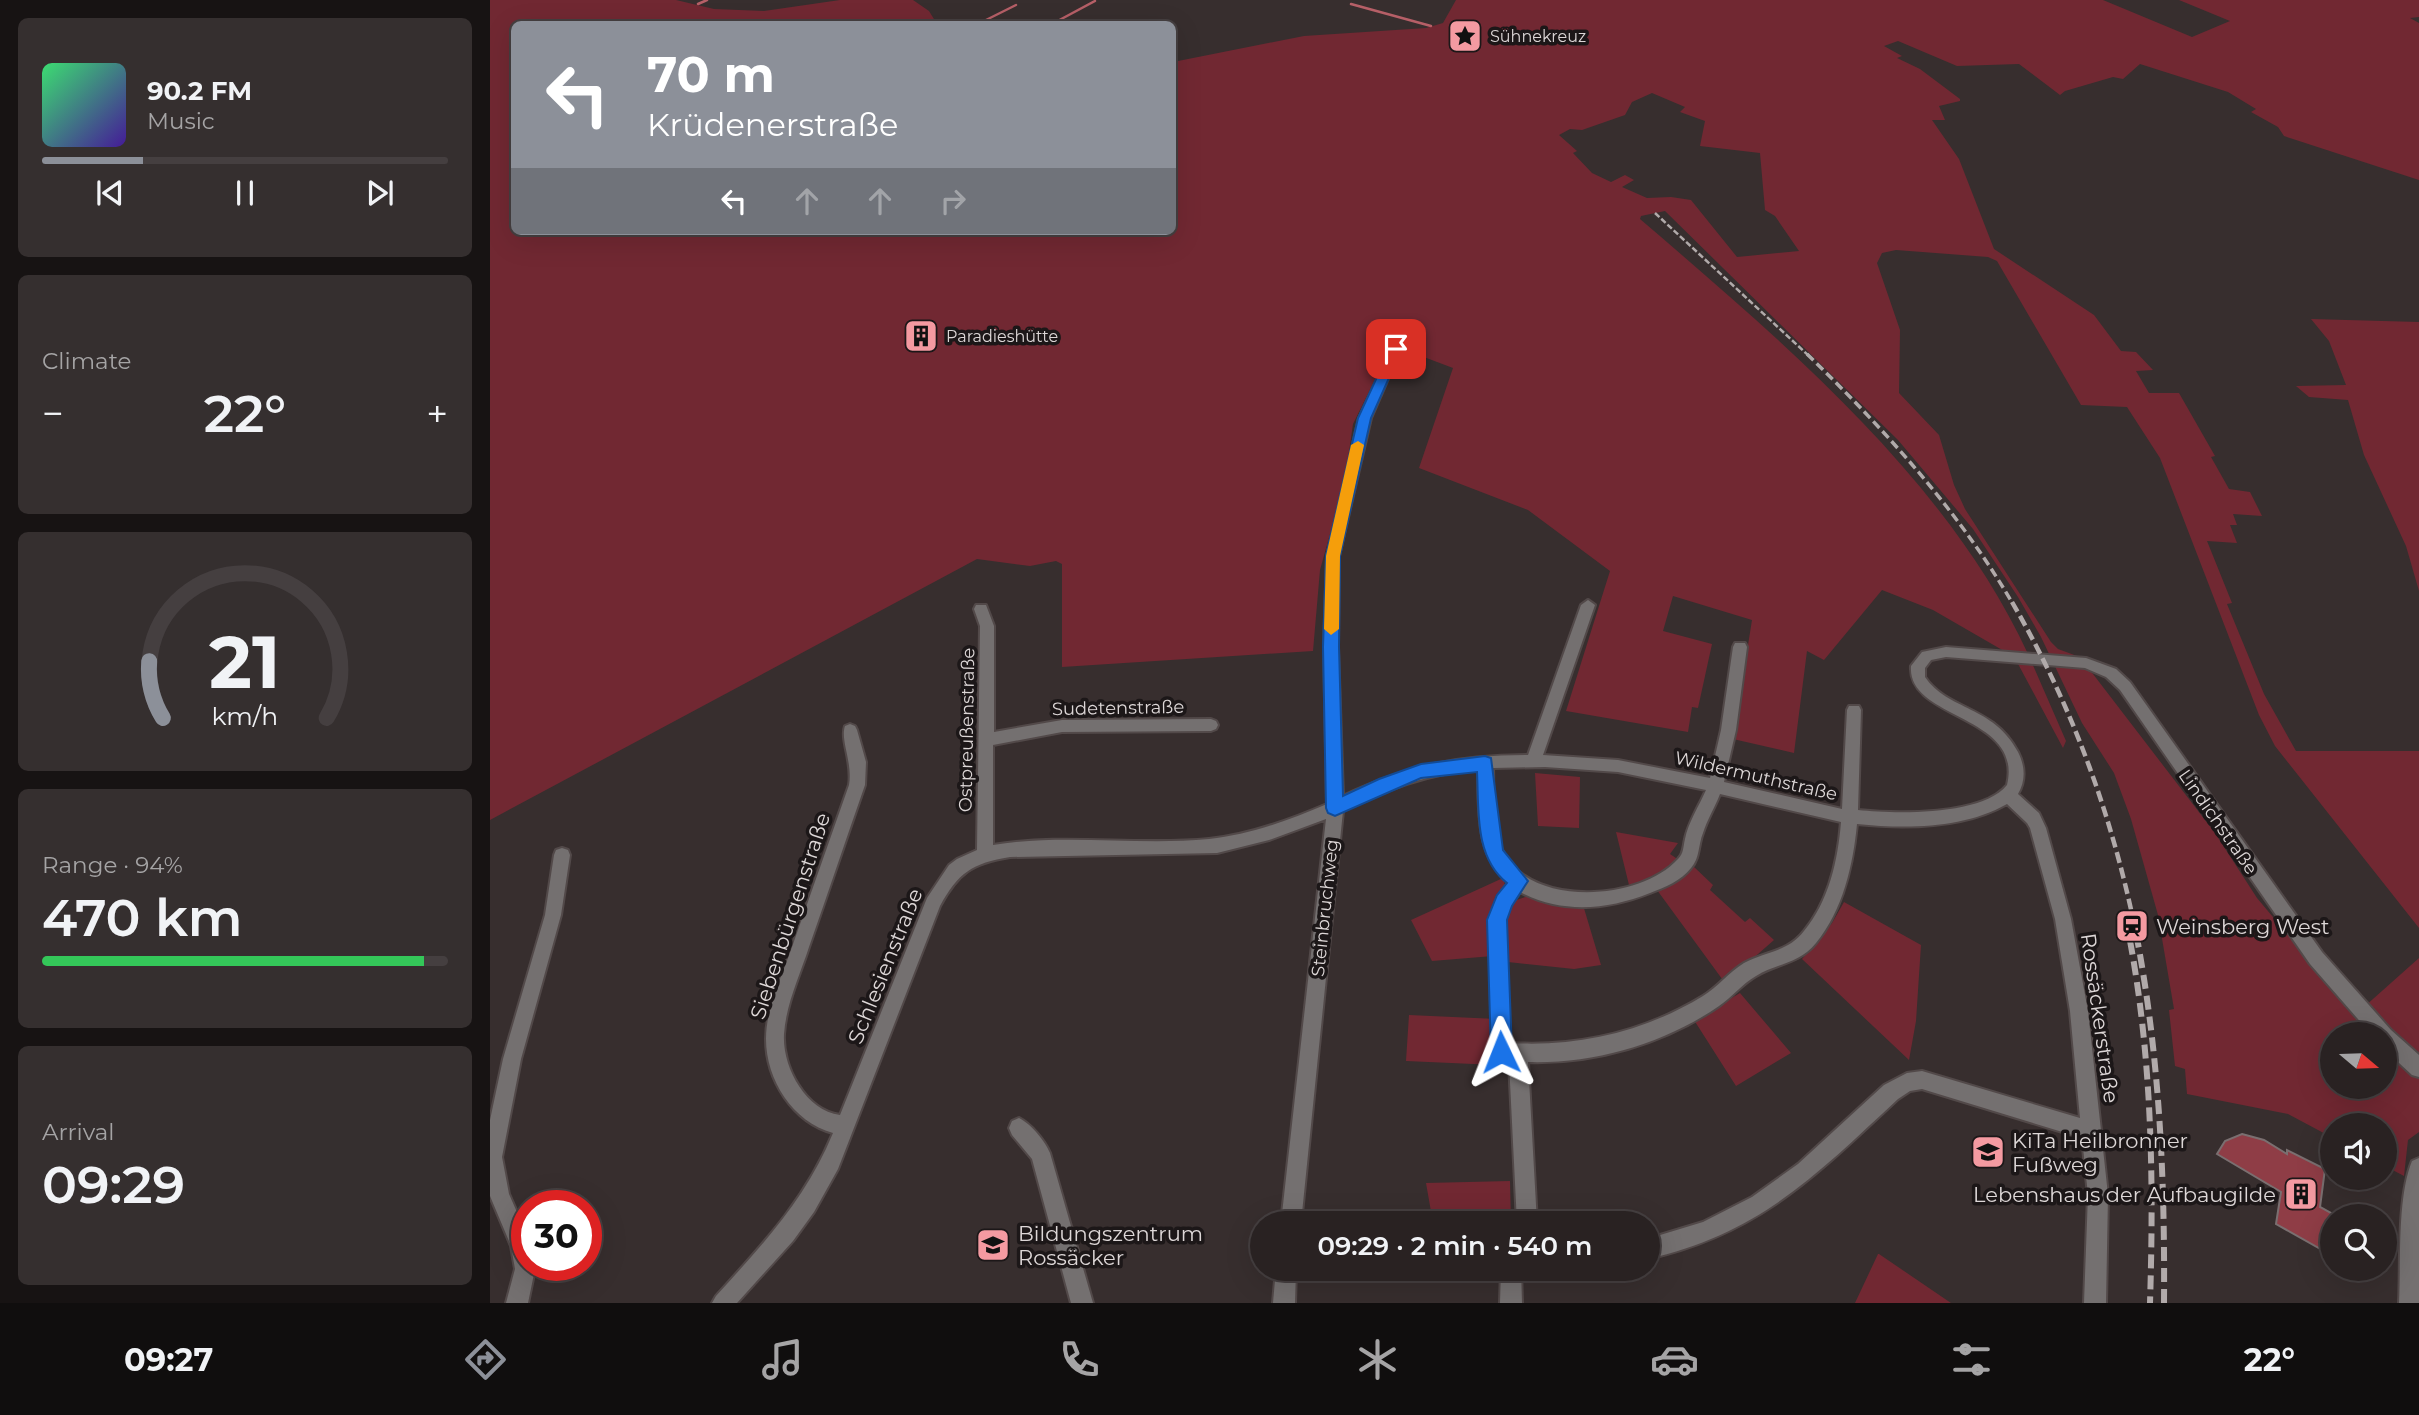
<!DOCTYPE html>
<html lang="en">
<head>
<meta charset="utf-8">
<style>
  :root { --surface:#292222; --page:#352f2f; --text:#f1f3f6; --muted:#a5a4a5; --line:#453f40; --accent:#8c9099 }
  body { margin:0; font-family:Montserrat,sans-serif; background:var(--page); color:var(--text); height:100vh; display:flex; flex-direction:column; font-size:26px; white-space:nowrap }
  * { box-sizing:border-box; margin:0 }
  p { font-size:23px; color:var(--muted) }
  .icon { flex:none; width:38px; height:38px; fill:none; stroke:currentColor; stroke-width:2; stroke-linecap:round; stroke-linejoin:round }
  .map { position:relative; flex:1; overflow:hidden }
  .details { display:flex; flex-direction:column; gap:18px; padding:18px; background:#171313; width:490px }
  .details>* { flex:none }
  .top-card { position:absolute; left:21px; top:21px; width:665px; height:214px; border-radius:10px; box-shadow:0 7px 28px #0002,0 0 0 2px var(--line); background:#8c9099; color:#fff; overflow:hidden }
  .needle { width:46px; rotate:109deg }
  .controls { position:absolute; left:1830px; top:1022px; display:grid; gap:14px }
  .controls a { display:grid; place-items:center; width:77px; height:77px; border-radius:50%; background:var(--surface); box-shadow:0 7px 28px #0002,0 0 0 2px var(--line); font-size:35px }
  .speed { position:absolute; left:21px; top:1190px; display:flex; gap:14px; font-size:35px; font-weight:700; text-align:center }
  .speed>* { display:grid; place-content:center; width:91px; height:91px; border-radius:50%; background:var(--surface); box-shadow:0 7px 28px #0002,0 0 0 2px var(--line); line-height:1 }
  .speed .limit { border:10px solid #d22; background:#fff; color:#111 }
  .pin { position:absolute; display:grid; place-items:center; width:60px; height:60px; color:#fff; margin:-30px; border-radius:14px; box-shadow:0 4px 10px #0006 }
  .me { position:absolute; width:77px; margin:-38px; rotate:358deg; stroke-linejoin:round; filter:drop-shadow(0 0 5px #0008) }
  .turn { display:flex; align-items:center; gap:24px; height:147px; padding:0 21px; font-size:32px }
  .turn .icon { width:91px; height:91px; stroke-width:2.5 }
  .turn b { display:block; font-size:49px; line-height:60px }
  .lanes { display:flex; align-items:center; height:66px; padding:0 21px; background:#0003; justify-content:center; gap:35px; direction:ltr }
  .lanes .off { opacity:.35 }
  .big { font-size:52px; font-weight:600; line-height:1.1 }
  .details .widget { flex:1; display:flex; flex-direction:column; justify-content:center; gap:10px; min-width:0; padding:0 24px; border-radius:10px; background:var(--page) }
  .details .dial { align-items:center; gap:0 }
  .dial svg { height:182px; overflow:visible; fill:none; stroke:var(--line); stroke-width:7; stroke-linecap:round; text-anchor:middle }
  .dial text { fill:var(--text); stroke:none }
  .song { display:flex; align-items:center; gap:21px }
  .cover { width:84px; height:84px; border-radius:10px; background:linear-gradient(135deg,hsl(140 70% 55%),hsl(260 70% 35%)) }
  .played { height:7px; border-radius:4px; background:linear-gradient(90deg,var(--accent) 25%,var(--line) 25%) }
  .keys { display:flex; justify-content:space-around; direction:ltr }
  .heat { display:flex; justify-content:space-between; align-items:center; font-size:38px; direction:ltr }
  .charge { height:10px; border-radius:5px; background:linear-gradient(90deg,#34c759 94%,var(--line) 0) }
  .trip { position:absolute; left:760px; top:1211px; width:410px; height:70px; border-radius:35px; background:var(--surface); box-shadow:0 7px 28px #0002,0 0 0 2px var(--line); font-weight:600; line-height:70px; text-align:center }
  .tab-bar { display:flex; height:112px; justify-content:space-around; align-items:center; background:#100e0e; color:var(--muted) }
  .tab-bar .icon { width:49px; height:49px }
  .tab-bar .selected { color:var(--accent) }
  .tab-bar b { font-size:32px; color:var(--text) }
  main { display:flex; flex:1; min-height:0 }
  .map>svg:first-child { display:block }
</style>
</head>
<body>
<main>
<section class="details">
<div class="widget">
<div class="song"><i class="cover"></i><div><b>90.2 FM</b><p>Music</p></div></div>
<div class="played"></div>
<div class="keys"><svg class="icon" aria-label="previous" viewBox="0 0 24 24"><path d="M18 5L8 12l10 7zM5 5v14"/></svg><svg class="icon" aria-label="pause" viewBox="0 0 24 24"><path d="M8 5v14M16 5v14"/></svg><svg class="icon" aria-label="next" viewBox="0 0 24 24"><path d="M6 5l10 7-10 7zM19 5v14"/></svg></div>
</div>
<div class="widget"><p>Climate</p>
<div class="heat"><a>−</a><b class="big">22°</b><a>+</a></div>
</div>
<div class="widget dial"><svg viewBox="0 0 100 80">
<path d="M14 69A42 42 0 1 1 86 69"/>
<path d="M14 69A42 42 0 0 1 8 44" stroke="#8c9099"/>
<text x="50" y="56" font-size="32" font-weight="700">21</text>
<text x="50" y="72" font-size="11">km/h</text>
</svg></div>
<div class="widget"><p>Range · 94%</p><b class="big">470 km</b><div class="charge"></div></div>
<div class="widget"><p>Arrival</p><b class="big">09:29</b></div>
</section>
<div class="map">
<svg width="1929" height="1303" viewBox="0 0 1929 1303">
  <rect width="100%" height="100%" fill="#372e2e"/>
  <path fill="#712832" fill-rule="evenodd" d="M 0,0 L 186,0 L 224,9 L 274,11 L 350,0 L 423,0 L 439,11 L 447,24 L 24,24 L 24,231 L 682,231 L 683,62 L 814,36 L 936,28 L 953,23 L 966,0 L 1613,0 L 1702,37 L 1740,21 L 1689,0 L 1929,0 L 1929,17 L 1920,18 L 1929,23 L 1929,180 L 1794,136 L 1788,127 L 1761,112 L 1766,109 L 1738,92 L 1650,64 L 1633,79 L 1623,77 L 1575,91 L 1570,95 L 1529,64 L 1467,66 L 1408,41 L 1394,46 L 1412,56 L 1407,58 L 1430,69 L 1470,99 L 1470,101 L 1449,106 L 1455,120 L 1442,120 L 1469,159 L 1504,249 L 1604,315 L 1631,351 L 1646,352 L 1663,370 L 1646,371 L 1659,393 L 1689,393 L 1725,456 L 1721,457 L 1739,489 L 1760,492 L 1772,516 L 1743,514 L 1747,525 L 1740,525 L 1747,543 L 1717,541 L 1742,603 L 1737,604 L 1774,694 L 1806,751 L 1929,751 L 1929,928 L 1785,746 L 1769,715 L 1670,458 L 1637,407 L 1591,405 L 1507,261 L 1498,257 L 1406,250 L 1392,253 L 1387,263 L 1410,330 L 1409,393 L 1449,435 L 1464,485 L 1475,509 L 1561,642 L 1568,649 L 1587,656 L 1603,674 L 1725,833 L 1767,898 L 1865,1015 L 1929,958 L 1929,1132 L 1918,1140 L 1914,1176 L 1895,1166 L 1895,1125 L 1843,1125 L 1843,1138 L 1798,1114 L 1697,1094 L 1695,1069 L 1685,1066 L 1679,1010 L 1684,1009 L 1668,915 L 1641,819 L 1624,773 L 1592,723 L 1551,637 L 1528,597 L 1483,529 L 1408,440 L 1175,211 L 1151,216 L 1150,219 C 1292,341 1458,480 1538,654 L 1514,651 L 1443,610 L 1392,590 L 1334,660 L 1317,651 L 1304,753 L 1243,739 L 1262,620 L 1183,596 L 1173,631 L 1222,644 L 1208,708 L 1202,707 L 1198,732 L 1076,711 L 1120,571 L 1038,510 L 929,468 L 963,368 L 902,345 L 863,424 L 855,480 L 830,570 L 823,651 L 572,667 L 572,564 L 566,561 L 540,566 L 487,559 L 0,820 ZM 1162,93 L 1195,107 L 1190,112 L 1215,121 L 1210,146 L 1270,153 L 1275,210 L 1285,216 L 1309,251 L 1247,257 L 1201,200 L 1181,197 L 1157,198 L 1132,187 L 1144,180 L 1135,175 L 1121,182 L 1102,173 L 1083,153 L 1087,151 L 1069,135 L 1080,129 L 1092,130 L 1135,115 L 1142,102 ZM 1843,1034 L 1895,1034 L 1895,1087 L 1843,1087 Z
    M 1821,319 L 1929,322 L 1929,591 L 1916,546 L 1874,455 L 1858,400 L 1819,397 L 1806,386 L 1856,385 L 1839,341 Z
    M 1527,662 L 1542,663 L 1576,741 L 1573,748 Z
    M 1045,773 L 1090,777 L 1089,828 L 1048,826 Z
    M 1126,832 L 1188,843 L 1180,854 L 1189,860 L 1174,874 L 1139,885 Z
    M 1203,866 L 1223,885 L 1220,890 L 1255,922 L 1260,918 L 1284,940 L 1235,983 L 1167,890 Z
    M 1013,878 L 1015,885 C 1001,908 1003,930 1003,956 L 942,961 L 921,920 Z
    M 1041,895 L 1093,905 L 1111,965 L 1084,969 L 1018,962 C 1016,942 1011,921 1021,902 Z
    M 1354,902 L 1431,945 L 1426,1021 L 1419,1060 L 1312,959 L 1342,923 Z
    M 1250,993 L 1301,1053 L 1246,1086 L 1204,1020 Z
    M 919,1015 L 1007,1019 L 1006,1065 L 916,1061 Z
    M 1020,1181 L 1021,1223 L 943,1223 L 936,1183 Z
    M 1388,1254 L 1389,1254 L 1461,1303 L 1365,1303 Z"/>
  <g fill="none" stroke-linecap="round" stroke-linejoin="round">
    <path stroke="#b65f67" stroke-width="2.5" d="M 208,4 L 217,0
      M 861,4 L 941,26
      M 488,24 L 526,5
      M 562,24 L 605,1"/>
  </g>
  <path fill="#8f3d46" stroke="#7a6f70" stroke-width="2" d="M 1752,1134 L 1774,1140 L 1797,1154 L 1797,1150 L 1835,1169 L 1830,1207 L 1843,1214 L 1843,1256 L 1786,1224 L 1791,1192 L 1727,1154 L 1735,1141 Z"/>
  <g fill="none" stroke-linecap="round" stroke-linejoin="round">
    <defs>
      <path id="minor" d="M 906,346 L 911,349 L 881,418 L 849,556 L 848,647 L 853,796 C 917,766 967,755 1038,755 L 1091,605 L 1098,600 L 1105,605 L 1053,755 L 1128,760 L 1220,778 L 1231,730 L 1243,647 L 1245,643 L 1255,643 L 1257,647 L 1246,730 L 1234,782 L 1352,809 L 1357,710 L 1359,706 L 1369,706 L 1371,710 L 1368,810 C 1405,814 1492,816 1517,785 C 1534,714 1417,720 1421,666 L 1432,652 L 1456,647 L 1596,658 L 1626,669 L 1640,682 L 1832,952 L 1901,1030 L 1929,1055 L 1929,1077 L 1922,1075 L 1895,1050 L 1895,1034 L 1881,1034 L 1820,964 L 1630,690 L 1616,677 L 1595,668 L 1456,657 L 1441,660 L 1435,668 L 1435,677 C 1458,711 1503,705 1528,752 C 1535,766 1536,780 1528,794 L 1549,813 L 1556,828 L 1581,919 L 1598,1011 L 1618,1195 L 1616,1303 L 1594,1303 L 1598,1195 L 1592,1138 L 1432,1089 L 1420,1091 L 1408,1099 C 1327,1174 1270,1234 1157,1259 L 1157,1239 L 1213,1222 L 1262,1197 L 1308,1164 L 1394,1085 L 1417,1073 L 1432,1071 L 1590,1118 L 1580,1011 L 1565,919 L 1540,828 L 1537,823 L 1517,804 C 1473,829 1416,829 1367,824 C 1363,865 1353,910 1326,943 C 1309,964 1287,963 1266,976 C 1252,984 1242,997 1229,1006 C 1174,1044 1104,1064 1038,1062 L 1047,1223 L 1027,1223 L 1019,1062 L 1004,1059 L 1002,1052 L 999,920 L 1008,896 L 1018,883 C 985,854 989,809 988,769 C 936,774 898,789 853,811 L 811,1223 L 791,1223 L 836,819 L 779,840 L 727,853 L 520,857 C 482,863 468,873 450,906 L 348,1169 L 324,1212 L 303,1241 L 247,1303 L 222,1303 L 226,1296 C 273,1244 316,1199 343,1133 C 303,1122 276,1080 276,1039 C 276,1008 292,976 302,947 C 321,893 340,839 359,785 C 363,763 350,740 355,726 L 360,724 L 365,726 L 367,730 L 376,762 L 375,785 C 356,839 338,893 319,947 C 310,975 296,1004 294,1034 C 292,1066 315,1110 350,1115 L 437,898 L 459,865 L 467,859 L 487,850 L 490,626 L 484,609 L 486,605 L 496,605 L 504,626 L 504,732 L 572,720 L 721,719 L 726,721 L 728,725 L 726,729 L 721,731 L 572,732 L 503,745 L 503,845 C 574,833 647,846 719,839 C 759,835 800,820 837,804 L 834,647 L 837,556 L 869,418 L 901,349 ZM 1055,767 L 1128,772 L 1216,790 C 1209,806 1198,823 1195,839 C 1193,847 1194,853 1188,859 C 1151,900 1047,907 1016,857 C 1000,833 1004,796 1003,768 ZM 1230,794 L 1351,822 C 1348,860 1339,901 1314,931 C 1298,952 1276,951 1254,963 C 1239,972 1228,987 1213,996 C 1154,1032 1088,1047 1020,1043 L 1015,920 L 1021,905 L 1030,892 C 1072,914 1117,910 1160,893 C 1175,887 1191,881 1201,868 C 1210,858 1208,845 1213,833 C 1217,820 1225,807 1230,794 Z
        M 72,848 L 78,850 L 80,855 L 71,915 L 31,1059 L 12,1157 L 19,1194 L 37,1235 L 37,1265 L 45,1265 L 45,1269 L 38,1303 L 16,1303 L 25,1269 L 21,1246 L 0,1196 L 0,1120 L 13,1059 L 55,915 L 64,855 L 66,850 Z
        M 529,1118 C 541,1124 555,1141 560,1153 L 603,1303 L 581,1303 L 542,1159 L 522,1135 L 519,1128 L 522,1121 Z
        M 1929,1158 L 1929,1303 L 1909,1303 C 1911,1262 1907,1198 1922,1161 Z
        M 786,1269 L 806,1269 L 805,1303 L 783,1303 Z
        M 1011,1269 L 1031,1269 L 1032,1303 L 1010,1303 Z"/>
    </defs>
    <use href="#minor" stroke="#524949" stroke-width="4"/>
    <use href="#minor" fill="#747070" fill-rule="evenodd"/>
    <path stroke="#b1aaaa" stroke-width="2.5" stroke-dasharray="6 2.5" stroke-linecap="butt" d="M 1165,213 L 1319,356"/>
    <path stroke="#b1aaaa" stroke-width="3.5" stroke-dasharray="9 4.5" stroke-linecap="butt" d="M 1317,354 C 1395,430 1468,510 1523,604"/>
    <path stroke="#b1aaaa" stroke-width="4.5" stroke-dasharray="11 5" stroke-linecap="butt" d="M 1522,602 C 1579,700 1618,804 1642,914"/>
    <path stroke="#b1aaaa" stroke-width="6" stroke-dasharray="14 7" stroke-linecap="butt" d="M 1642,913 C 1669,1042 1675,1171 1674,1303
      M 1636,920 C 1662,1047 1664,1174 1660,1303"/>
  </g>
  <path fill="#1a73e8" stroke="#114b97" stroke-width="2" d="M 906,346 L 912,349 L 881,418 L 850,556 L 849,647 L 853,796 L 889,779 L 931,764 L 995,756 L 1001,758 L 1013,850 L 1038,881 L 1022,906 L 1017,920 L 1022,1052 L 1019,1060 L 1011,1063 L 1004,1060 L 1001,1052 L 997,920 L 1007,895 L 1017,883 C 984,857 989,809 987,772 L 931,778 L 845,816 L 838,813 L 836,808 L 833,647 L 836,556 L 868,418 L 900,349 Z"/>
  <path fill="#f59e0b" d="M 868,441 L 874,445 L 850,556 L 849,629 L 841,635 L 834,629 L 836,556 L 861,445 Z"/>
  <defs>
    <symbol id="sight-square" viewBox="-11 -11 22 22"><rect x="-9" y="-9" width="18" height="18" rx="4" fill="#f49aa1" stroke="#1c1718"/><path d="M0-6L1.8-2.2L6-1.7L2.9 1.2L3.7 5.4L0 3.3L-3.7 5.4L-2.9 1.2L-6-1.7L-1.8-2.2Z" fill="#111"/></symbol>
    <symbol id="building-square" viewBox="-11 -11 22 22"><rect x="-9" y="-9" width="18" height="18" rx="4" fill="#f49aa1" stroke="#1c1718"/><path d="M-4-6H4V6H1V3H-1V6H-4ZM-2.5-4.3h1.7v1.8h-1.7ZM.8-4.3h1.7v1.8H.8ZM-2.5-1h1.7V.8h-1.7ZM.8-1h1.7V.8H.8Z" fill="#111"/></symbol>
    <symbol id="station-square" viewBox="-11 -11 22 22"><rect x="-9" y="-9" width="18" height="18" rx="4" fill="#f49aa1" stroke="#1c1718"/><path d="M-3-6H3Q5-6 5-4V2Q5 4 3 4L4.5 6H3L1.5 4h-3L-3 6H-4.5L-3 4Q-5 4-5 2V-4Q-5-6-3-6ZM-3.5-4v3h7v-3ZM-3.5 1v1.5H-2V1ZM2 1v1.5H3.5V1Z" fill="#111"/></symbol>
    <symbol id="school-square" viewBox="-11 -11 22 22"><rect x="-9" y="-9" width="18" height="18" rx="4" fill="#f49aa1" stroke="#1c1718"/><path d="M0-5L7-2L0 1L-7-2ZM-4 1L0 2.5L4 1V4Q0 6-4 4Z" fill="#111"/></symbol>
  </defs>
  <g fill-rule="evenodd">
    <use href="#sight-square" x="956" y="17" width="38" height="38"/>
    <use href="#building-square" x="412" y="317" width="38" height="38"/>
    <use href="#station-square" x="1623" y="907" width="38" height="38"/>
    <use href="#school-square" x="1479" y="1133" width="38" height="38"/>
    <use href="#building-square" x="1792" y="1175" width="38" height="38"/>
    <use href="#school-square" x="484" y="1226" width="38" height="38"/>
  </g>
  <g text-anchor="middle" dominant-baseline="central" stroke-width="7" stroke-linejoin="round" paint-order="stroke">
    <g font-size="16" fill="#ddd7d7" stroke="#1c1718" text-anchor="start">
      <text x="1000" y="36">Sühnekreuz</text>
      <text x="456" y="336">Paradieshütte</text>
    </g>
    <g font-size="18" fill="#ddd7d7" stroke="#1c1718">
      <text transform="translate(628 708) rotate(-1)">Sudetenstraße</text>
      <text transform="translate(477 730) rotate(-89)">Ostpreußenstraße</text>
      <text transform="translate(1266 776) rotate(13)">Wildermuthstraße</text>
      <text transform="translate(1728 822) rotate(55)">Lindichstraße</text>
      <text transform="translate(835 908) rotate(-84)">Steinbruchweg</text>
    </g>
    <g font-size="21" fill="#ddd7d7" stroke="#1c1718">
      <text transform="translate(300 916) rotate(-72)">Siebenbürgenstraße</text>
      <text transform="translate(395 966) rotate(-68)">Schlesienstraße</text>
      <text transform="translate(1610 1018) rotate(82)">Rossäckerstraße</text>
    </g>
    <g font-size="21" fill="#ddd7d7" stroke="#1c1718" text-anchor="start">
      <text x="1666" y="926">Weinsberg West</text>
      <text x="1522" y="1140">KiTa Heilbronner<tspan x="1522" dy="24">Fußweg</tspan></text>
      <text x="1786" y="1194" text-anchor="end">Lebenshaus der Aufbaugilde</text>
      <text x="528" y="1233">Bildungszentrum<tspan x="528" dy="24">Rossäcker</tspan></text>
    </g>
  </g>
</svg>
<div class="controls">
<a><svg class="needle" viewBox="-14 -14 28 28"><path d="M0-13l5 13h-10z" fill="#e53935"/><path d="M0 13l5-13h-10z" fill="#a5a4a5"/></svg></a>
<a><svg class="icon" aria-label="sound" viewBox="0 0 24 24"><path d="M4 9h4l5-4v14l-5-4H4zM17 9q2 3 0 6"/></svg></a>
<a><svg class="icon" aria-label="search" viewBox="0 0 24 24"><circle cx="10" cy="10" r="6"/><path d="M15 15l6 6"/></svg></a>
</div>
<div class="speed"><div class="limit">30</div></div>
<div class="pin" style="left:906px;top:349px;background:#d93025"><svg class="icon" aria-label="arrive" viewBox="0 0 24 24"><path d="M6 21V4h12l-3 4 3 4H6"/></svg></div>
<svg class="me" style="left:1011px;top:1052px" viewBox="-20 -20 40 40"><path d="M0-17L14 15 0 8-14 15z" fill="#1a73e8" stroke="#fff" stroke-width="4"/></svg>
<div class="trip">09:29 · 2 min · 540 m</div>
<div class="top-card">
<div class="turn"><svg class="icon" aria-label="left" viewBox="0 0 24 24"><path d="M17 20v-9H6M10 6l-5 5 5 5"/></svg><div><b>70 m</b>Krüdenerstraße</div></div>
<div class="lanes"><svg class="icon" aria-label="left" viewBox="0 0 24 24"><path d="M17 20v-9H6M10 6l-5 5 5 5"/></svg><svg class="icon off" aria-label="ahead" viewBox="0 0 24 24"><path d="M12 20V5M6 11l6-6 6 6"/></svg><svg class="icon off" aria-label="ahead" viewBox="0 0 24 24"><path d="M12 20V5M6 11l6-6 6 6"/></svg><svg class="icon off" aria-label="right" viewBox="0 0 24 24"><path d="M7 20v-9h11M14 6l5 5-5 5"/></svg></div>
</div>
</div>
</main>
<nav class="tab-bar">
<b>09:27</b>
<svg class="icon selected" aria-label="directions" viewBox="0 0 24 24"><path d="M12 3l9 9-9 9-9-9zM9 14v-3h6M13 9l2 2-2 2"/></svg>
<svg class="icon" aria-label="music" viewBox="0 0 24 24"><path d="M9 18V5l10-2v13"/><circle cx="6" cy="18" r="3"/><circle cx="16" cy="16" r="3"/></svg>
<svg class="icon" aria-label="phone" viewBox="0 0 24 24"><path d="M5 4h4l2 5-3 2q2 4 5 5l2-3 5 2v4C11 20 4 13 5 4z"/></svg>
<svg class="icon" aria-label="climate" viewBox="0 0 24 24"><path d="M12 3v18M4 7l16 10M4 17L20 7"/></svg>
<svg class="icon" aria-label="car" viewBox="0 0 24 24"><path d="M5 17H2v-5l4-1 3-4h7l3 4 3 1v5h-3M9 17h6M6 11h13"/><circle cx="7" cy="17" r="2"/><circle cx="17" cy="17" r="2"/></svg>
<svg class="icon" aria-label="filters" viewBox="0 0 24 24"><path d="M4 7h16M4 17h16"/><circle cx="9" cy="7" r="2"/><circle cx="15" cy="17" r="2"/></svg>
<b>22°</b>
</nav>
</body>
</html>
